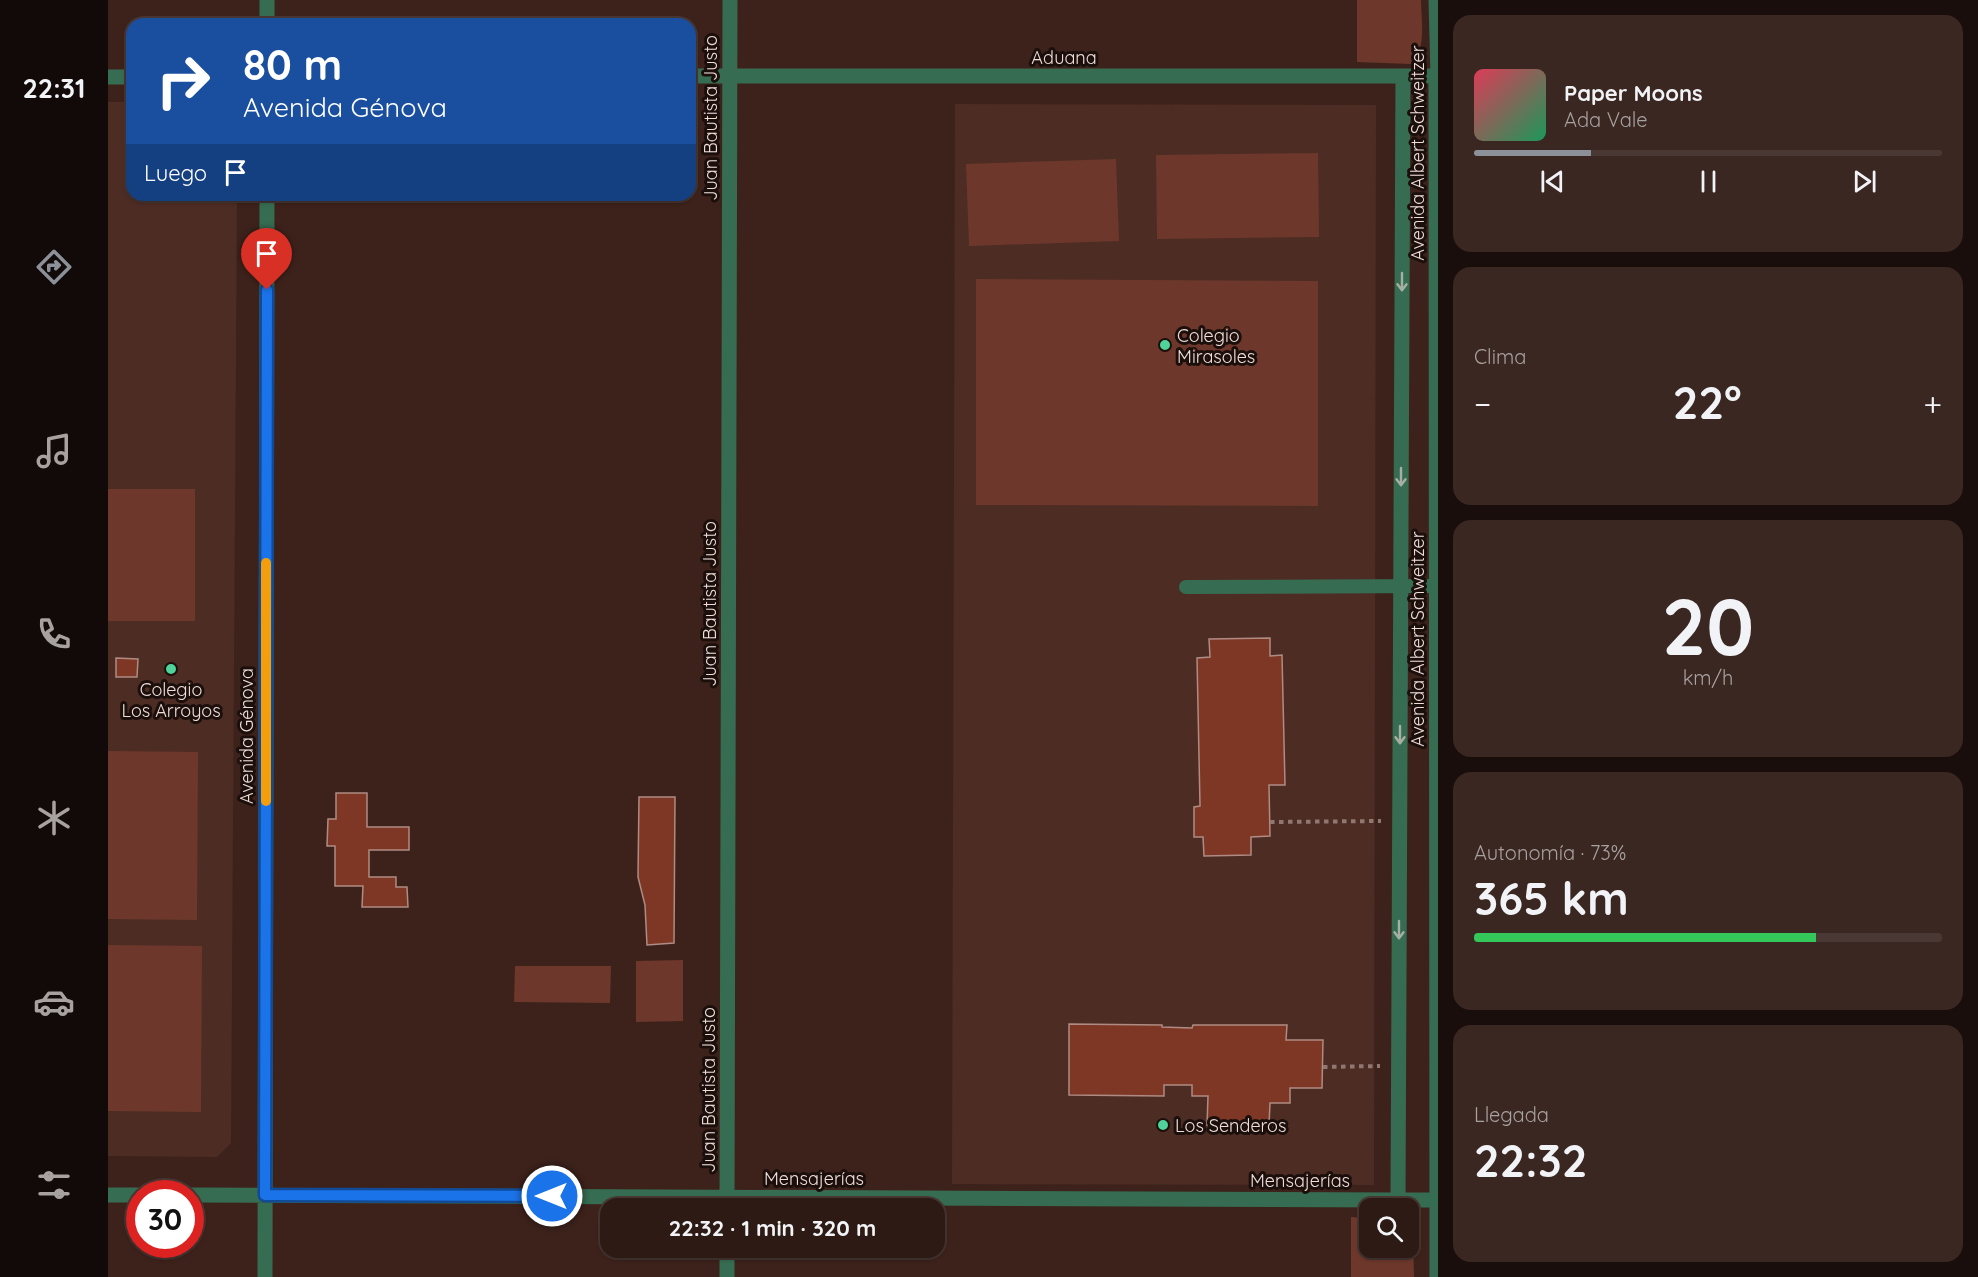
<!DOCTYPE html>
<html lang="es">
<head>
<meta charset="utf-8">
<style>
  :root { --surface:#2e1a14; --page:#3a2722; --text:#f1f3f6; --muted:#a7a1a0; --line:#493834; --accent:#8c9099 }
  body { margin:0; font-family:Quicksand,sans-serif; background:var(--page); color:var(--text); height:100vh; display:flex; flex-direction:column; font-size:22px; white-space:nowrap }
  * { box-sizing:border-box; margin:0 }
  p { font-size:20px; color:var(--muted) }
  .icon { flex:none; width:33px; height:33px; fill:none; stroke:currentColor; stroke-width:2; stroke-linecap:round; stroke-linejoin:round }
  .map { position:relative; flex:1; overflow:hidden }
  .panel { display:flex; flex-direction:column; gap:15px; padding:15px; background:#190e0b; width:540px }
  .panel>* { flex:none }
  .hud { position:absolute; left:18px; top:18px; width:570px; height:183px; border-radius:18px; box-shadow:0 2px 4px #0004,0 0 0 2px var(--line); background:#1a4fa0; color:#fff; overflow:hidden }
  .buttons { position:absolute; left:1251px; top:1198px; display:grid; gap:12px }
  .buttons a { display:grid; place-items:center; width:60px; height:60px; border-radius:12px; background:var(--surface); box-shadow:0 2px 4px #0004,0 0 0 2px var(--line); font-size:30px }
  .speed { position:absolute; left:18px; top:1180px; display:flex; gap:12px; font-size:30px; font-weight:700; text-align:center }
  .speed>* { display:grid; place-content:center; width:78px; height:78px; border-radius:50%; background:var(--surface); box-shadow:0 2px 4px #0004,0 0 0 2px var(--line); line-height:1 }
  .speed .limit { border:9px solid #d22; background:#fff; color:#111 }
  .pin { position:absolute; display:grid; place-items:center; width:51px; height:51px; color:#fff; margin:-62px -26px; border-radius:50% 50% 50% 0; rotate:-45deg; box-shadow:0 0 6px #0007 }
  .pin .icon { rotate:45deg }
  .me { position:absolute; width:66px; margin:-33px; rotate:270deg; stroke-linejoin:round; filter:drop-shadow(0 0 4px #0008) }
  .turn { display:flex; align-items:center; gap:21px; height:126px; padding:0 18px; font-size:27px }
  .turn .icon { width:78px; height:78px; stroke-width:2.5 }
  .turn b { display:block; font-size:42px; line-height:51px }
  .then { display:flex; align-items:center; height:57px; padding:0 18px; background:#0003; gap:12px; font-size:22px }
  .big { font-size:45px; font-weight:800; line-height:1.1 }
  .panel .card { flex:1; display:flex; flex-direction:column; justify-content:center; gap:9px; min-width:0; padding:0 21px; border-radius:18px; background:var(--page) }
  .panel .dial { align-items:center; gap:0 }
  .dial b { font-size:78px; line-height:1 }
  .song { display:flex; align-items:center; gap:18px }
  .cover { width:72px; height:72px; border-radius:9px; background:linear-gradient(135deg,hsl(350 70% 55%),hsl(150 70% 35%)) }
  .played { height:6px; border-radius:3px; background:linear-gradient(90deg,var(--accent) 25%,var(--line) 25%) }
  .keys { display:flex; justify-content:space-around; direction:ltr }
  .heat { display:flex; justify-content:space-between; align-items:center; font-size:33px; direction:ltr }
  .charge { height:9px; border-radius:4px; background:linear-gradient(90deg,#34c759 73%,var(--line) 0) }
  .trip { position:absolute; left:492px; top:1198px; width:345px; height:60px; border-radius:18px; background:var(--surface); box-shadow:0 2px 4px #0004,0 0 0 2px var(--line); font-weight:800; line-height:60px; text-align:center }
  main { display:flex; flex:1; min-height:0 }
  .tab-bar { display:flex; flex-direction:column; width:108px; justify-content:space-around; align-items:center; background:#120a08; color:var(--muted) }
  .tab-bar .icon { width:42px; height:42px }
  .tab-bar .selected { color:var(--accent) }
  .tab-bar b { font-size:27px; color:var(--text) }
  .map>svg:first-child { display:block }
</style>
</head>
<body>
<main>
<nav class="tab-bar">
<b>22:31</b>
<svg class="icon selected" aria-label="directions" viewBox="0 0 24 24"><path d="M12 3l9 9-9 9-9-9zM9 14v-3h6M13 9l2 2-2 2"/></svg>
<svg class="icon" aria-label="music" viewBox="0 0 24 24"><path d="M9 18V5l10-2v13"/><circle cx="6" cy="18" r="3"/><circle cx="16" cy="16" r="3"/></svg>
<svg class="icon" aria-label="phone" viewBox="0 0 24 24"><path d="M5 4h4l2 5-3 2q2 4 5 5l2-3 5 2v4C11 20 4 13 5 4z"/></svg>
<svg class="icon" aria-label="climate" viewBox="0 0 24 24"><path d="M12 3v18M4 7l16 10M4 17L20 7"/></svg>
<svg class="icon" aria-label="car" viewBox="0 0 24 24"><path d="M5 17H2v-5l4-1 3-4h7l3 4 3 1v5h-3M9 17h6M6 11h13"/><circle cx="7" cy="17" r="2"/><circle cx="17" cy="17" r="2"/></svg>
<svg class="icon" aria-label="filters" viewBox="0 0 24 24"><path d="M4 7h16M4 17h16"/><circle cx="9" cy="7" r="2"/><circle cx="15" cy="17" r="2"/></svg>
</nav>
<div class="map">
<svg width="1330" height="1277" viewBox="0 0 1330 1277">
  <rect width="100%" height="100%" fill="#3d221b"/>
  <path fill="#4d2c24" d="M 0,102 L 24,102 L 24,195 L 129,195 L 123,1143 L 109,1157 L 0,1156 Z
    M 847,104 L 1268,105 L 1266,1185 L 844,1184 Z"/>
  <path fill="#6d382b" d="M 1249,0 L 1313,0 C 1313,19 1319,51 1303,64 L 1249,62 Z
    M 1210,153 L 1211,237 L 1049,239 L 1048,155 Z
    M 1008,159 L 1011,241 L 861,246 L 858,164 Z
    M 868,279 L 1210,281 L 1210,506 L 868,505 Z
    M 0,489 L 87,489 L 87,621 L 0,621 Z
    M 0,751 L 90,752 L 89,920 L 0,919 Z
    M 0,945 L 94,946 L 93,1112 L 0,1111 Z
    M 575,960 L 575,1021 L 528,1022 L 528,961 Z
    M 407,966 L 503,966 L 502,1003 L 406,1002 Z
    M 1243,1217 L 1261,1218 L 1262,1248 L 1300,1248 L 1301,1227 L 1305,1237 L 1306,1277 L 1243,1277 Z"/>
  <path fill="#7f3725" stroke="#ae8c83" stroke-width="1.5" d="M 1162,638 L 1162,656 L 1174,655 L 1177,785 L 1161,785 L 1162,836 L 1143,837 L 1143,855 L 1096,856 L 1095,837 L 1086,837 L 1086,807 L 1092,806 L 1089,658 L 1102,657 L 1101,639 Z
    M 8,658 L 30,659 L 29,677 L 8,677 Z
    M 228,793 L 259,793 L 259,827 L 301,827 L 301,850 L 261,850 L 261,877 L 288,877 L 288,887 L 299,887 L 300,907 L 254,907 L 255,886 L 227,886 L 227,846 L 219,846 L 220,819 L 228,819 Z
    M 531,797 L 567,797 L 566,943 L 539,945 L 537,905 L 530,877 Z
    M 961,1024 L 1054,1025 L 1054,1027 L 1084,1028 L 1085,1025 L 1179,1025 L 1178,1040 L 1215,1040 L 1214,1088 L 1182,1088 L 1182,1103 L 1162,1103 L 1161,1125 L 1099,1125 L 1100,1096 L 1084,1096 L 1084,1085 L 1056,1085 L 1056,1096 L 961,1095 Z"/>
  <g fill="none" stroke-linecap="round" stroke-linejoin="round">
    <path stroke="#907872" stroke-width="4" stroke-dasharray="4.5 4.5" stroke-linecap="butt" d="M 1162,822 L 1273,821
      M 1215,1067 L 1272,1066"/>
    <path stroke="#366d52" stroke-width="14" d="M 1078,587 L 1328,586"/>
    <path stroke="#366d52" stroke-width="15" d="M 1328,0 L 1330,76
      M 159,24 L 159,0
      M 0,1195 L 32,1195
      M 82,1195 L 1290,1200
      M 619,1209 L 622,0
      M 157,1277 L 159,195
      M 619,1277 L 619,1248"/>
    <path stroke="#366d52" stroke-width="15" d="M 582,76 L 1328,76 L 1329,1277
      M 1295,76 L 1290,1200 L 1329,1200
      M 0,77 L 24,77"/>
  </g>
  <defs><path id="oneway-shaft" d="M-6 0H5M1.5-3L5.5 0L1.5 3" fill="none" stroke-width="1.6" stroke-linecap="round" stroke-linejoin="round" transform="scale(1.5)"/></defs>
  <g stroke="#a6b0a2">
    <use href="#oneway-shaft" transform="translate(1294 282) rotate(90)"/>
    <use href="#oneway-shaft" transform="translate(1293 477) rotate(90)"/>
    <use href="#oneway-shaft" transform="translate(1292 735) rotate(90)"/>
    <use href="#oneway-shaft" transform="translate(1291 930) rotate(90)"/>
  </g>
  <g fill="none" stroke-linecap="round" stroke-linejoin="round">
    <defs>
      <path id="route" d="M 159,290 L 157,1195 L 444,1196"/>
    </defs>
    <use href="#route" stroke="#114b97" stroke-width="15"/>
    <use href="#route" stroke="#1a73e8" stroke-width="10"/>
    <path stroke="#f59e0b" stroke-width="10" d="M 158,801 L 158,563"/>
  </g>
  <g fill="#50d398" stroke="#1b0f0c" stroke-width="2">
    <circle cx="1057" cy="345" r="6"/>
    <circle cx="63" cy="669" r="6"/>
    <circle cx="1055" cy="1125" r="6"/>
  </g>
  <g text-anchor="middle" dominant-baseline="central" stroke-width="6" stroke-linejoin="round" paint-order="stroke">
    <g font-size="18" fill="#f0ddd8" stroke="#1b0f0c">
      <text x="956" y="57">Aduana</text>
      <text transform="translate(602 118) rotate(-90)">Juan Bautista Justo</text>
      <text transform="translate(1309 153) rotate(-90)">Avenida Albert Schweitzer</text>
      <text transform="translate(601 604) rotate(-90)">Juan Bautista Justo</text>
      <text transform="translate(1309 639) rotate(-90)">Avenida Albert Schweitzer</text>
      <text transform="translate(138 736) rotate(-90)">Avenida Génova</text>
      <text transform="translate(600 1090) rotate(-90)">Juan Bautista Justo</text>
      <text x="706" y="1178">Mensajerías</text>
      <text x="1192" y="1180">Mensajerías</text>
    </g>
    <g font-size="18" fill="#f0ddd8" stroke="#1b0f0c" text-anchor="start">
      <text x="1069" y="335">Colegio<tspan x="1069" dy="21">Mirasoles</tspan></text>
      <text x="63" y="689" text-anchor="middle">Colegio<tspan x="63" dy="21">Los Arroyos</tspan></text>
      <text x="1067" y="1125">Los Senderos</text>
    </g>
  </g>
</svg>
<div class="buttons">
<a><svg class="icon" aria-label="search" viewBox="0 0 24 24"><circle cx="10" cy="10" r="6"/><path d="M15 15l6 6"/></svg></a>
</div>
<div class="speed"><div class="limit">30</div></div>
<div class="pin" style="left:159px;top:290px;background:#d93025"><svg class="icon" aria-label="arrive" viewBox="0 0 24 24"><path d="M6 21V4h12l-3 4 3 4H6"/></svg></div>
<svg class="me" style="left:444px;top:1196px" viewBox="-20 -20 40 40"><circle r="17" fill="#1a73e8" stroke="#fff" stroke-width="3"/><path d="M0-11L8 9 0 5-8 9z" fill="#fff"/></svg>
<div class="trip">22:32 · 1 min · 320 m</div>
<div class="hud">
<div class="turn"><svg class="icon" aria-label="right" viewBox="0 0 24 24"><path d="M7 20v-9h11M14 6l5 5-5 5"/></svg><div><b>80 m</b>Avenida Génova</div></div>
<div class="then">Luego<svg class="icon" aria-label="arrive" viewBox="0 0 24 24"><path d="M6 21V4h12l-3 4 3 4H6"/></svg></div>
</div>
</div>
<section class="panel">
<div class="card">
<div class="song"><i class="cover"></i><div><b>Paper Moons</b><p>Ada Vale</p></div></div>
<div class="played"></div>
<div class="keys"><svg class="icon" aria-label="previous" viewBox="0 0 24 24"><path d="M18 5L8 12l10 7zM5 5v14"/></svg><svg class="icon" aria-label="pause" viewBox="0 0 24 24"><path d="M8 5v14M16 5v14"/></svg><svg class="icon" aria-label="next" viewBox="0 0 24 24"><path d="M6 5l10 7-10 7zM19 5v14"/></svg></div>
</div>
<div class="card"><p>Clima</p>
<div class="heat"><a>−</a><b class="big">22°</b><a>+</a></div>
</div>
<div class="card dial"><b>20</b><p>km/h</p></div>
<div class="card"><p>Autonomía · 73%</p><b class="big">365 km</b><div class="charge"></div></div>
<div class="card"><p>Llegada</p><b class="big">22:32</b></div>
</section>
</main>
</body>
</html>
